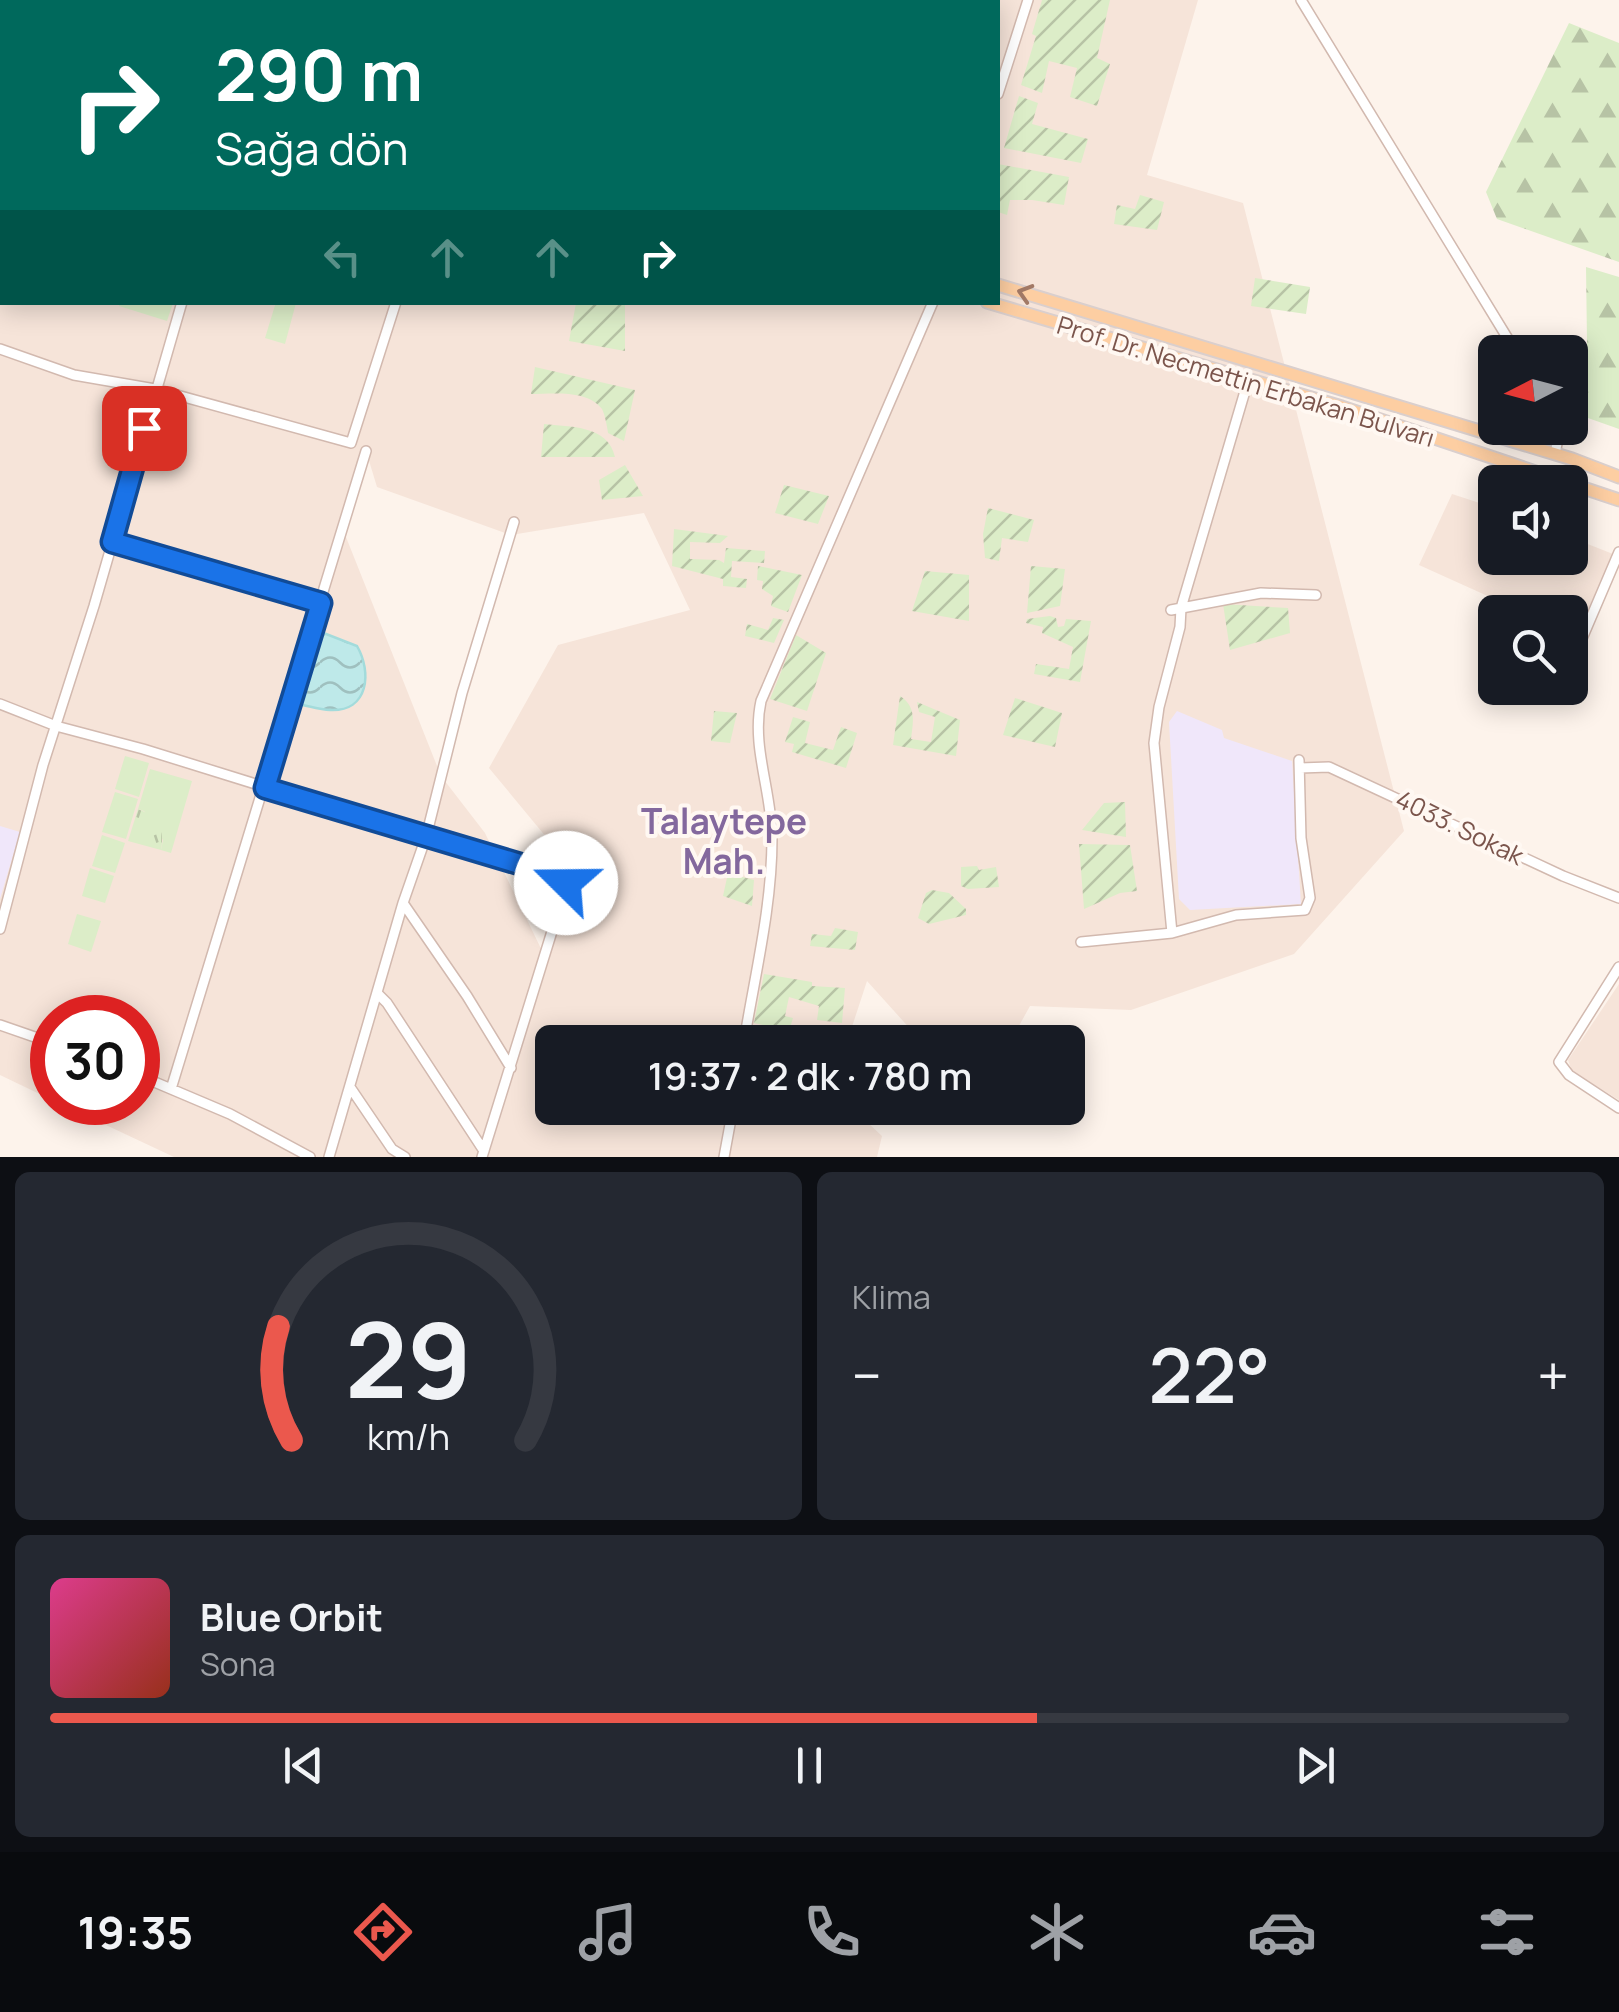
<!DOCTYPE html>
<html lang="tr">
<head>
<meta charset="utf-8">
<style>
  :root { --surface:#171b24; --page:#242831; --text:#f1f3f6; --muted:#9ea1a6; --line:#363941; --accent:#eb584d }
  body { margin:0; font-family:Manrope,sans-serif; background:var(--page); color:var(--text); height:100vh; display:flex; flex-direction:column; font-size:38px; white-space:nowrap }
  * { box-sizing:border-box; margin:0 }
  p { font-size:32px; color:var(--muted) }
  .icon { flex:none; width:55px; height:55px; fill:none; stroke:currentColor; stroke-width:2; stroke-linecap:round; stroke-linejoin:round }
  .map { position:relative; height:1157px; overflow:hidden }
  .sheet { display:flex; flex-direction:column; gap:15px; padding:15px; background:#0d0f14; flex:1 }
  .sheet>* { flex:none }
  .banner { position:absolute; left:0px; top:0px; width:1000px; height:305px; box-shadow:0 5px 25px #0003; background:#00695c; color:#fff; overflow:hidden }
  .needle { width:65px; rotate:264deg }
  .buttons { position:absolute; left:1478px; top:335px; display:grid; gap:20px }
  .buttons a { display:grid; place-items:center; width:110px; height:110px; border-radius:15px; background:var(--surface); box-shadow:0 5px 25px #0003; font-size:50px }
  .speed { position:absolute; left:30px; top:995px; display:flex; gap:20px; font-size:50px; font-weight:700; text-align:center }
  .speed>* { display:grid; place-content:center; width:130px; height:130px; border-radius:50%; background:var(--surface); box-shadow:0 5px 25px #0003; line-height:1 }
  .speed .limit { border:15px solid #d22; background:#fff; color:#111 }
  .pin { position:absolute; display:grid; place-items:center; width:85px; height:85px; color:#fff; margin:-42px; border-radius:20px; box-shadow:0 5px 15px #0006 }
  .me { position:absolute; width:110px; margin:-55px; rotate:292deg; stroke-linejoin:round; filter:drop-shadow(0 0 8px #0008) }
  .turn { display:flex; align-items:center; gap:35px; height:210px; padding:0 50px; font-size:45px }
  .turn .icon { width:130px; height:130px; stroke-width:2.5 }
  .turn b { display:block; font-size:70px; line-height:85px }
  .lanes { display:flex; align-items:center; height:95px; padding:0 50px; background:#0003; justify-content:center; gap:50px; direction:ltr }
  .lanes .off { opacity:.35 }
  .big { font-size:75px; font-weight:600; line-height:1.1 }
  .sheet .widget { flex:1; display:flex; flex-direction:column; justify-content:center; gap:15px; min-width:0; padding:0 35px; border-radius:15px; background:var(--page) }
  .sheet .dial { align-items:center; gap:0 }
  .dial svg { height:260px; overflow:visible; fill:none; stroke:var(--line); stroke-width:7; stroke-linecap:round; text-anchor:middle }
  .dial text { fill:var(--text); stroke:none }
  .song { display:flex; align-items:center; gap:30px }
  .cover { width:120px; height:120px; border-radius:15px; background:linear-gradient(135deg,hsl(330 70% 55%),hsl(10 70% 35%)) }
  .played { height:10px; border-radius:5px; background:linear-gradient(90deg,var(--accent) 65%,var(--line) 65%) }
  .keys { display:flex; justify-content:space-around; direction:ltr }
  .heat { display:flex; justify-content:space-between; align-items:center; font-size:55px; direction:ltr }
  .sheet .tiles { flex:1; display:grid; gap:15px; grid-template-columns:1fr 1fr }
  .widget:last-child { grid-column:span 2 }
  .trip { position:absolute; left:535px; top:1025px; width:550px; height:100px; border-radius:15px; background:var(--surface); box-shadow:0 5px 25px #0003; font-weight:600; line-height:100px; text-align:center }
  .menu { display:flex; height:160px; justify-content:space-around; align-items:center; background:#090b0e; color:var(--muted) }
  .menu .icon { width:70px; height:70px }
  .menu .on { color:var(--accent) }
  .menu b { font-size:45px; color:var(--text) }
  .map>svg:first-child { display:block }
</style>
</head>
<body>
<div class="map">
<svg width="1619" height="1157" viewBox="0 0 1619 1157">
  <defs>
    <pattern id="forest-firs" width="22" height="20" patternUnits="userSpaceOnUse" patternTransform="scale(2.5)"><rect width="22" height="20" fill="#dcedc8"/><path d="M5 1l3.5 6h-7zM16 11l3.5 6h-7z" fill="#b7c3a5"/></pattern>
    <pattern id="park-tufts" width="24" height="20" patternUnits="userSpaceOnUse" patternTransform="scale(2.5)"><rect width="24" height="20" fill="#dcedc8"/><path d="M3 7l-1-3M5 7V3M7 7l1-3M15 17l-1-3M17 17v-4M19 17l1-3" fill="none" stroke="#b7c3a5"/></pattern>
    <pattern id="garden-furrows" width="10" height="10" patternUnits="userSpaceOnUse" patternTransform="scale(2.5)"><rect width="10" height="10" fill="#dcedc8"/><path d="M-1 1l2-2M0 10L10 0M9 11l2-2" fill="none" stroke="#b7c3a5"/></pattern>
    <pattern id="water-waves" width="16" height="10" patternUnits="userSpaceOnUse" patternTransform="scale(2.5)"><rect width="16" height="10" fill="#bee9e9"/><path d="M0 5q4-4 8 0t8 0" fill="none" stroke="#9fc0bf"/></pattern>
  </defs>
  <rect width="100%" height="100%" fill="#fdf3eb"/>
  <path fill="#f6e4d9" fill-rule="evenodd" d="M 425,0 L 1198,0 L 1147,175 L 1243,203 L 1404,831 L 1294,954 L 1131,1010 L 1030,1006 L 1010,1042 L 922,1042 L 867,981 L 847,1042 L 552,1042 L 552,1108 L 852,1108 L 882,1136 L 877,1157 L 174,1157 L 59,1103 L 138,1102 L 138,1018 L 52,1018 L 52,1100 L 0,1075 L 0,20 L 2,302 L 998,302 L 998,2 L 421,2 ZM 367,454 L 377,487 L 511,535 L 644,513 L 690,610 L 558,645 L 489,768 L 571,867 L 547,961 L 485,833 L 441,776 L 344,532 Z
    M 1452,494 L 1495,508 L 1495,558 L 1570,558 L 1570,537 L 1613,554 L 1576,637 L 1570,634 L 1570,612 L 1523,612 L 1419,565 Z
    M 1619,984 L 1619,1100 L 1572,1071 L 1568,1060 Z"/>
  <path fill="#f0e7fa" d="M 1177,711 L 1222,730 L 1224,738 L 1292,761 L 1301,904 L 1190,910 L 1179,899 L 1169,722 Z
    M 0,826 L 20,832 L 0,899 Z"/>
  <path fill="#dcedc8" d="M 121,302 L 173,302 L 173,303 L 167,321 L 119,306 Z
    M 276,302 L 296,303 L 285,344 L 265,338 Z
    M 125,756 L 149,763 L 139,797 L 115,789 Z
    M 150,769 L 192,781 L 171,853 L 161,850 L 163,840 L 144,811 L 138,809 Z
    M 115,792 L 138,799 L 126,839 L 102,832 Z
    M 102,835 L 125,843 L 115,873 L 92,866 Z
    M 90,868 L 114,876 L 105,903 L 82,896 Z
    M 77,914 L 101,921 L 91,952 L 68,944 Z"/>
  <path fill="url(#forest-firs)" d="M 1569,23 L 1619,43 L 1619,262 L 1497,219 L 1486,192 Z
    M 1586,267 L 1619,277 L 1619,429 L 1588,418 Z"/>
  <path fill="url(#park-tufts)" d="M 138,809 C 158,817 165,830 161,850 L 128,841 Z"/>
  <path fill="url(#garden-furrows)" d="M 1042,0 L 1110,0 L 1097,58 L 1110,64 L 1097,106 L 1070,97 L 1077,68 L 1049,61 L 1042,93 L 1021,85 L 1036,36 L 1032,34 Z
    M 1019,96 L 1038,103 L 1032,124 L 1088,139 L 1081,163 L 1004,148 Z
    M 998,164 L 1069,177 L 1064,205 L 1032,200 L 1010,200 L 1007,215 L 998,212 Z
    M 1140,195 L 1164,202 L 1157,230 L 1114,224 L 1117,205 L 1135,209 Z
    M 1255,278 L 1310,287 L 1306,314 L 1251,306 Z
    M 576,303 L 625,303 L 625,351 L 569,341 Z
    M 535,367 L 635,390 L 624,441 L 608,433 C 607,426 605,415 602,409 C 587,389 552,394 531,394 Z
    M 544,424 C 570,427 608,425 615,457 L 541,457 Z
    M 625,465 L 643,496 L 602,500 L 599,480 Z
    M 784,485 L 829,496 L 818,524 L 775,513 Z
    M 988,508 L 1034,520 L 1028,542 L 1002,538 L 999,561 L 985,558 L 983,534 Z
    M 674,529 L 728,536 L 720,543 L 690,542 L 690,559 L 719,560 L 724,563 L 726,548 L 765,551 L 764,563 L 732,561 L 731,577 L 747,579 L 746,588 L 723,586 L 723,579 L 672,566 Z
    M 758,566 L 802,575 L 788,612 L 771,606 L 773,596 L 762,589 L 763,581 L 757,580 Z
    M 1031,566 L 1065,569 L 1060,606 L 1027,613 Z
    M 925,571 L 969,575 L 969,621 L 912,611 Z
    M 1223,604 L 1288,608 L 1290,633 L 1230,650 Z
    M 1050,616 L 1056,618 L 1058,627 L 1064,626 L 1066,619 L 1091,621 L 1080,682 L 1034,674 L 1036,664 L 1069,669 L 1073,647 L 1042,633 L 1043,627 L 1026,623 L 1027,619 Z
    M 773,618 L 784,620 L 774,643 L 745,636 L 747,624 L 768,630 Z
    M 796,635 L 826,653 L 807,711 L 770,699 Z
    M 900,696 C 917,707 913,722 911,739 L 931,742 L 935,717 L 919,712 L 917,702 L 960,720 L 956,756 L 893,745 Z
    M 1015,698 L 1062,713 L 1055,747 L 1003,735 Z
    M 714,711 L 737,713 L 730,743 L 711,741 Z
    M 793,717 L 810,722 L 805,743 L 833,750 L 841,727 L 857,733 L 846,768 L 792,752 L 794,744 L 785,742 Z
    M 1125,802 L 1126,837 L 1082,830 L 1104,803 Z
    M 1079,844 L 1130,845 L 1137,891 L 1120,893 L 1084,909 Z
    M 977,866 L 979,870 L 996,867 L 999,887 L 968,889 L 961,886 L 961,867 Z
    M 728,873 L 754,880 L 752,906 L 723,896 Z
    M 932,890 L 949,893 L 966,909 L 966,915 L 929,924 L 918,918 L 926,893 Z
    M 835,928 L 858,932 L 855,950 L 810,946 L 812,934 L 831,936 Z
    M 764,974 L 812,982 L 812,986 L 845,988 L 842,1023 L 817,1020 L 819,1006 L 789,997 L 785,1016 L 793,1018 L 789,1031 L 754,1023 Z"/>
  <path fill="url(#water-waves)" stroke="#a3dbdb" stroke-width="2.5" d="M 321,632 L 357,646 C 372,672 369,712 330,710 C 320,710 309,706 298,704 Z"/>
  <g fill="none" stroke-linecap="round" stroke-linejoin="round">
    <defs>
      <path id="minor" d="M 821,0 L 822,2
        M 1301,0 L 1516,352
        M 998,94 L 1028,0
        M 0,181 L 2,173
        M 0,349 L 74,375 L 155,389 L 351,443 L 396,302
        M 1555,454 L 1560,428
        M 112,542 L 321,603
        M 1171,610 L 1261,593 L 1316,595
        M 1581,641 L 1619,552
        M 0,704 L 56,726 L 143,749 L 426,837 L 462,693 L 514,522
        M 1300,768 L 1329,767 L 1563,876 L 1619,898
        M 403,903 L 467,996 L 511,1068
        M 0,929 L 43,765 L 94,606 L 182,302
        M 1172,933 L 1154,743 L 1159,707 L 1180,627 L 1181,608 L 1248,381
        M 1081,942 L 1172,933 L 1236,915 L 1305,910 L 1310,898 L 1301,838 L 1299,760
        M 1619,967 L 1559,1062 L 1569,1075 L 1619,1108
        M 377,993 L 387,1003 L 484,1151
        M 0,1025 L 52,1043
        M 744,1042 C 755,974 772,907 772,838 C 772,792 751,746 761,701 L 933,302
        M 138,1075 L 230,1114 L 310,1157
        M 350,1087 L 392,1149 L 405,1157
        M 171,1089 L 366,451
        M 329,1157 L 403,903 L 426,837 L 560,876 L 567,883 L 482,1157
        M 724,1157 L 733,1108"/>
      <path id="major" d="M 61,0 L 69,2
        M 0,2 L 2,3
        M 998,285 L 1572,459 L 1619,477
        M 987,302 L 1342,407 L 1619,500"/>
    </defs>
    <use href="#minor" stroke="#d2b9af" stroke-width="12"/>
    <use href="#major" stroke="#dacfcd" stroke-width="15"/>
    <use href="#minor" stroke="#fff" stroke-width="9"/>
    <use href="#major" stroke="#fdcea2" stroke-width="11"/>
  </g>
  <defs><path id="oneway-chevron" d="M-2-3.5L2.5 0L-2 3.5" fill="none" stroke-width="1.6" stroke-linecap="round" stroke-linejoin="round" transform="scale(2.5)"/></defs>
  <use stroke="#a27966" href="#oneway-chevron" transform="translate(1025 293) rotate(-163)"/>
  <g fill="none" stroke-linecap="round" stroke-linejoin="round">
    <defs>
      <path id="route" d="M 144,428 L 112,542 L 321,603 L 265,788 L 560,876 L 566,883"/>
    </defs>
    <use href="#route" stroke="#114b97" stroke-width="25"/>
    <use href="#route" stroke="#1a73e8" stroke-width="18"/>
  </g>
  <g text-anchor="middle" dominant-baseline="central" stroke-width="8" stroke-linejoin="round" paint-order="stroke">
    <g font-size="25" fill="#7b554c" stroke="#fff8f2">
      <text transform="translate(1246 381) rotate(17)">Prof. Dr. Necmettin Erbakan Bulvarı</text>
      <text transform="translate(1460 827) rotate(26)">4033. Sokak</text>
    </g>
    <g font-size="35" font-weight="bold" fill="#83689d" stroke="#fff8f2">
      <text x="724" y="821">Talaytepe<tspan x="724" dy="40">Mah.</tspan></text>
    </g>
  </g>
</svg>
<div class="buttons">
<a><svg class="needle" viewBox="-14 -14 28 28"><path d="M0-13l5 13h-10z" fill="#e53935"/><path d="M0 13l5-13h-10z" fill="#9ea1a6"/></svg></a>
<a><svg class="icon" aria-label="sound" viewBox="0 0 24 24"><path d="M4 9h4l5-4v14l-5-4H4zM17 9q2 3 0 6"/></svg></a>
<a><svg class="icon" aria-label="search" viewBox="0 0 24 24"><circle cx="10" cy="10" r="6"/><path d="M15 15l6 6"/></svg></a>
</div>
<div class="speed"><div class="limit">30</div></div>
<div class="pin" style="left:144px;top:428px;background:#d93025"><svg class="icon" aria-label="arrive" viewBox="0 0 24 24"><path d="M6 21V4h12l-3 4 3 4H6"/></svg></div>
<svg class="me" style="left:566px;top:883px" viewBox="-20 -20 40 40"><circle r="19" fill="#fff"/><path d="M0-13L10 11 0 6-10 11z" fill="#1a73e8"/></svg>
<div class="trip">19:37 · 2 dk · 780 m</div>
<div class="banner">
<div class="turn"><svg class="icon" aria-label="right" viewBox="0 0 24 24"><path d="M7 20v-9h11M14 6l5 5-5 5"/></svg><div><b>290 m</b>Sağa dön</div></div>
<div class="lanes"><svg class="icon off" aria-label="left" viewBox="0 0 24 24"><path d="M17 20v-9H6M10 6l-5 5 5 5"/></svg><svg class="icon off" aria-label="ahead" viewBox="0 0 24 24"><path d="M12 20V5M6 11l6-6 6 6"/></svg><svg class="icon off" aria-label="ahead" viewBox="0 0 24 24"><path d="M12 20V5M6 11l6-6 6 6"/></svg><svg class="icon" aria-label="right" viewBox="0 0 24 24"><path d="M7 20v-9h11M14 6l5 5-5 5"/></svg></div>
</div>
</div>
<section class="sheet">
<div class="tiles">
<div class="widget dial"><svg viewBox="0 0 100 80">
<path d="M14 69A42 42 0 1 1 86 69"/>
<path d="M14 69A42 42 0 0 1 10 34" stroke="#eb584d"/>
<text x="50" y="56" font-size="32" font-weight="700">29</text>
<text x="50" y="72" font-size="11">km/h</text>
</svg></div>
<div class="widget"><p>Klima</p>
<div class="heat"><a>−</a><b class="big">22°</b><a>+</a></div>
</div>
<div class="widget">
<div class="song"><i class="cover"></i><div><b>Blue Orbit</b><p>Sona</p></div></div>
<div class="played"></div>
<div class="keys"><svg class="icon" aria-label="previous" viewBox="0 0 24 24"><path d="M18 5L8 12l10 7zM5 5v14"/></svg><svg class="icon" aria-label="pause" viewBox="0 0 24 24"><path d="M8 5v14M16 5v14"/></svg><svg class="icon" aria-label="next" viewBox="0 0 24 24"><path d="M6 5l10 7-10 7zM19 5v14"/></svg></div>
</div>
</div>
</section>
<nav class="menu">
<b>19:35</b>
<svg class="icon on" aria-label="directions" viewBox="0 0 24 24"><path d="M12 3l9 9-9 9-9-9zM9 14v-3h6M13 9l2 2-2 2"/></svg>
<svg class="icon" aria-label="music" viewBox="0 0 24 24"><path d="M9 18V5l10-2v13"/><circle cx="6" cy="18" r="3"/><circle cx="16" cy="16" r="3"/></svg>
<svg class="icon" aria-label="phone" viewBox="0 0 24 24"><path d="M5 4h4l2 5-3 2q2 4 5 5l2-3 5 2v4C11 20 4 13 5 4z"/></svg>
<svg class="icon" aria-label="climate" viewBox="0 0 24 24"><path d="M12 3v18M4 7l16 10M4 17L20 7"/></svg>
<svg class="icon" aria-label="car" viewBox="0 0 24 24"><path d="M5 17H2v-5l4-1 3-4h7l3 4 3 1v5h-3M9 17h6M6 11h13"/><circle cx="7" cy="17" r="2"/><circle cx="17" cy="17" r="2"/></svg>
<svg class="icon" aria-label="filters" viewBox="0 0 24 24"><path d="M4 7h16M4 17h16"/><circle cx="9" cy="7" r="2"/><circle cx="15" cy="17" r="2"/></svg>
</nav>
</body>
</html>
